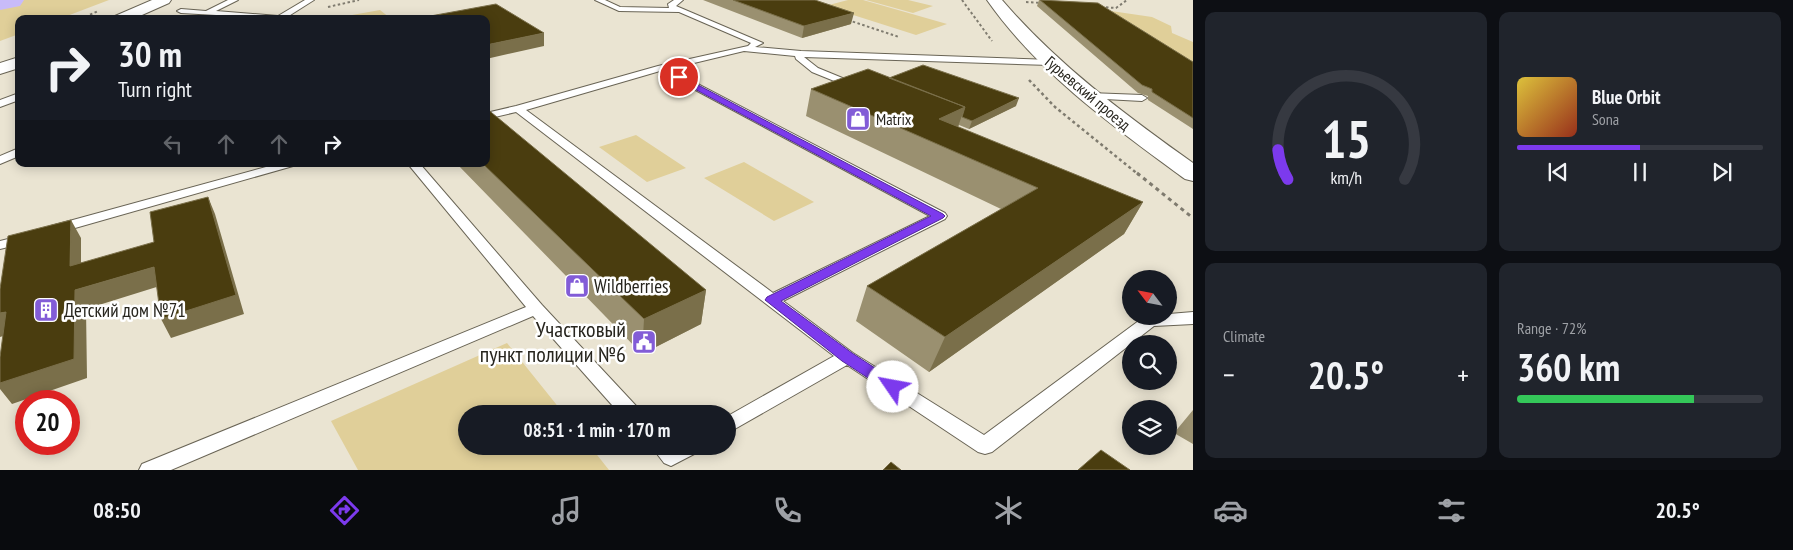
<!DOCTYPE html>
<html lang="en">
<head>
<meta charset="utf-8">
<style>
  :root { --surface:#171b24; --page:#20242c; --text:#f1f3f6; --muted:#9ea1a6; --line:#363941; --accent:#7c3aed }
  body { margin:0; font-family:"PT Sans Narrow",sans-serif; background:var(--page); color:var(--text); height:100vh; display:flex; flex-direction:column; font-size:19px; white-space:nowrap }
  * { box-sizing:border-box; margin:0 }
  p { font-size:16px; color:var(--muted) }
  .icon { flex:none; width:28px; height:28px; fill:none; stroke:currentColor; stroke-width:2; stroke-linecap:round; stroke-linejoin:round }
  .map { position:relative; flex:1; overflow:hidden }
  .side { display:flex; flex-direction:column; gap:12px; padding:12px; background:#0d0f14; width:600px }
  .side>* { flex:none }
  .guide { position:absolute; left:15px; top:15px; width:475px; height:152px; border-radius:10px; box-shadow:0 2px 12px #0003; background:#171b24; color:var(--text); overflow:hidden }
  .needle { width:32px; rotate:302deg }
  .tools { position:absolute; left:1122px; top:270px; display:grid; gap:10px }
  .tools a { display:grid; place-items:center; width:55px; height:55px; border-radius:50%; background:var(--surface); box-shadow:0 2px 12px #0003; font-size:25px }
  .speed { position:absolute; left:15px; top:390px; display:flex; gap:10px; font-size:25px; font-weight:700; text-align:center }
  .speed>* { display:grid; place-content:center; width:65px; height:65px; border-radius:50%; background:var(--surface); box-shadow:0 2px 12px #0003; line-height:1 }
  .speed .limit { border:8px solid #d22; background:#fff; color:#111 }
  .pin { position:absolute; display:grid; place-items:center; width:42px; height:42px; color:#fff; margin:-21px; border:2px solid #fff; border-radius:50%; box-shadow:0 1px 5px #0007 }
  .me { position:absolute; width:55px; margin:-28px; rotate:303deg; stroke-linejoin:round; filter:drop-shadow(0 0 4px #0008) }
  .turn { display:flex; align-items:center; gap:18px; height:105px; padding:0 20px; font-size:22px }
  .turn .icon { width:65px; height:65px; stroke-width:2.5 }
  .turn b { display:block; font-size:35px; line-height:42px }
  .lanes { display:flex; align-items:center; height:48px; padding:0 20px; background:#0003; justify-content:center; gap:25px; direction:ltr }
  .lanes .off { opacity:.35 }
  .big { font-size:38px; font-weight:700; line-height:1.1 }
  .side .tile { flex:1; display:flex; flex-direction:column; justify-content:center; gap:8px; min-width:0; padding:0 18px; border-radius:10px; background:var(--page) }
  .side .dial { align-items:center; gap:0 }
  .dial svg { height:130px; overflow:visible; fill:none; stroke:var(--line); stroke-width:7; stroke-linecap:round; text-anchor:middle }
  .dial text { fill:var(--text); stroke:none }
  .song { display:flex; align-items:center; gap:15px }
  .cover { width:60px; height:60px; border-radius:8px; background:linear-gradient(135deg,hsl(50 70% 55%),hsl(10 70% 35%)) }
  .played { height:5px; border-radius:2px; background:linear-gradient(90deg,var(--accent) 50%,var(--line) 50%) }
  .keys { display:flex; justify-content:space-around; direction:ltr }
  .heat { display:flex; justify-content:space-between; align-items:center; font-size:28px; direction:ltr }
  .charge { height:8px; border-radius:4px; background:linear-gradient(90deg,#34c759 72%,var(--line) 0) }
  .side .tiles { flex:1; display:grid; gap:12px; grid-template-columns:repeat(2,1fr) }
  .trip { position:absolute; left:458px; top:405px; width:278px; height:50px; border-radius:25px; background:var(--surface); box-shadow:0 2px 12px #0003; font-weight:700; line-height:50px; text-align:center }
  .tab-bar { display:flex; height:80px; justify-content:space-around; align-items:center; background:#090b0e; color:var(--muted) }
  .tab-bar .icon { width:35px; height:35px }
  .tab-bar .current { color:var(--accent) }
  .tab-bar b { font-size:22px; color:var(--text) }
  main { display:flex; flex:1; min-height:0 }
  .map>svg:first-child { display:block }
</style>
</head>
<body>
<main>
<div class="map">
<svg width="1193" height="470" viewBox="0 0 1193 470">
  <rect width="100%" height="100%" fill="#eae4d2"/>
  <path fill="#e0cf99" d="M 0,0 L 109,0 L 59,19 L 19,19 L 19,34 L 0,41 Z
    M 848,0 L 863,0 L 947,24 L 916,35 L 825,6 Z
    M 866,0 L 908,0 L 933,6 L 913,13 Z
    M 380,10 L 390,18 L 343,19 L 341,17 Z
    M 1111,11 L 1152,17 L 1171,26 L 1172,33 L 1193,42 L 1193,95 Z
    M 636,135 L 686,168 L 647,182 L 599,147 Z
    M 744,162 L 814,202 L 774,221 L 704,178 Z
    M 507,343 L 564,414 L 466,414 L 466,446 L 590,446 L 609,470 L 358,470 L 331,421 Z"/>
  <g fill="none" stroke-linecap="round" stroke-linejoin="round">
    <path fill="#c8bbf9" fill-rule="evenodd" d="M 0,0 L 24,0 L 20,6 L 0,10 Z"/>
    <defs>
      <path id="service" d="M 228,0 L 238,0 L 216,11 L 278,16 L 305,0 L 314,0 L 284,19 L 181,13 L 177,11 L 181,9 L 206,11 Z
        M 595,0 L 605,0 L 620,7 L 669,8 L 668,4 L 674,0 L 683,0 L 676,6 L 763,43 L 755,47 L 801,51 L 1053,60 L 1053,64 L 1050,65 L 804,57 L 818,68 L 857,84 L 857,88 L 854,89 L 812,72 L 796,59 L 795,56 L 744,51 L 669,69 L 945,213 L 947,216 L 945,219 L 783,301 L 853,353 L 984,435 L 1144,317 L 1169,316 L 1169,314 L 1193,312 L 1193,324 L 1154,326 L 992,452 L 985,454 L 978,452 L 847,365 L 726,434 L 726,417 L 834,356 L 516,112 L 486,119 L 486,113 L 516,106 L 658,66 L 748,46 L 751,43 L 679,12 L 619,11 ZM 660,71 L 930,216 L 773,293 L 526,110 Z
        M 19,93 L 19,100 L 0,107 L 0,100 Z
        M 1089,93 L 1142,95 L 1147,98 L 1142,101 L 1086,98 L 1084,96 Z
        M 19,148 L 19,156 L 0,164 L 0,156 Z
        M 277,164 L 295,164 L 293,166 L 61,232 L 56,233 L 49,229 L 51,226 Z
        M 408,164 L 420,164 L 542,305 L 639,409 L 641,414 L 620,414 L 533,316 L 171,470 L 139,470 L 142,464 L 526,307 Z
        M 24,235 L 29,236 L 31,239 L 29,242 L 0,249 L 0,241 Z
        M 651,446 L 701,446 L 698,452 L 671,466 L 664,463 Z"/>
      <path id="tertiary" d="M 152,0 L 171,0 L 169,3 L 133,19 L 113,19 L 115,16 Z
        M 987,0 L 1002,0 C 1057,64 1124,114 1193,163 L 1193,181 L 1185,179 C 1114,127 1038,73 987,0 Z
        M 19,57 L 19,68 L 0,74 L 0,63 Z"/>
    </defs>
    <use href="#service" stroke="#696455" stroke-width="2"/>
    <use href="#tertiary" stroke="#696455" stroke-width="2"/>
    <path stroke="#7f7b6f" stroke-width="2" stroke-dasharray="2.5 2.5" stroke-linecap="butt" d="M 962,0 L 992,41
      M 1026,2 L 1042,3
      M 328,7 L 359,0
      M 1101,7 L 1116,8 L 1127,0
      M 81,19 L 98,11
      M 848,20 L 899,37"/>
    <path stroke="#7f7b6f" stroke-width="2.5" stroke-dasharray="3 3" stroke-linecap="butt" d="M 1029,80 L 1055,107 L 1139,175"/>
    <path stroke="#7f7b6f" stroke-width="3" stroke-dasharray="4 4" stroke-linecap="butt" d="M 1137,173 L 1193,218"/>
    <use href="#service" fill="#fff" fill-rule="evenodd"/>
    <use href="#tertiary" fill="#fff" fill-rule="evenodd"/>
  </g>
  <path fill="#9a9070" d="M 703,0 L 815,0 L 851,24 L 802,38 Z
    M 1039,0 L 1050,0 L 1193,62 L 1193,129 L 1148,100 L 1148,96 L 1138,93 L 1037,6 Z
    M 889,78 L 1016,106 L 969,129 L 959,125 L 958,127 L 1143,202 L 1124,234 L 929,372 L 856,321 L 867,286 L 1001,209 L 806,116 L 811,89 Z
    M 457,164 L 486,164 L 706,290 L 701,324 L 642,354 Z
    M 1193,410 L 1193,444 L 1174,433 Z"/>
  <path fill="#7a6f4a" d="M 854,13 L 851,24 L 802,38 L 804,26 Z
    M 544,33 L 544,46 L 486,59 L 486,45 Z
    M 1019,98 L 1016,106 L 969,129 L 972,121 Z
    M 965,107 L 955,135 L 939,119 Z
    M 208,197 L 215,214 L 244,314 L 171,338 L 161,319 Z
    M 1143,202 L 1124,234 L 929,372 L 945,337 Z
    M 71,220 L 81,238 L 81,284 L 70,266 Z
    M 154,267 L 163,285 L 86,309 L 87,378 L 12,404 L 0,389 L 0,383 L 75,290 Z
    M 706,290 L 701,324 L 642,354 L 644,319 Z
    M 6,312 L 19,331 L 0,337 L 0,313 Z"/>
  <path fill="#4a3d0f" stroke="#7a6f4a" d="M 733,0 L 815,0 L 854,13 L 804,26 Z
    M 1040,0 L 1098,3 L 1193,62 L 1193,118 L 1152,92 L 1152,89 L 1142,85 Z
    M 496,4 L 544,33 L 486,45 L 486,19 L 414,19 Z
    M 923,65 L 1019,98 L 972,121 L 962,117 L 965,107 L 889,78 Z
    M 868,69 L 965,107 L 939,119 L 1143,202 L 945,337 L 867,286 L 1038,188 L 811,89 Z
    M 486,108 L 706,290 L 644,319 L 483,164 L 486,164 Z
    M 208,197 L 236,295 L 161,319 L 154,267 L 75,290 L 74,359 L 0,383 L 0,357 L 6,312 L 0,313 L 0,289 L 8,236 L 71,220 L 70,266 L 154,242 L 150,212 Z
    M 1101,450 L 1130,470 L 1078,470 Z
    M 891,462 L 901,470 L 883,470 Z"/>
  <path fill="#7c3aed" stroke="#51269a" d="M 676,76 L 681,76 L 943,214 L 945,216 L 943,218 L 781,301 L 852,353 L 898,383 L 900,387 L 898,391 L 893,393 L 888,391 L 842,361 L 765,300 L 767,297 L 931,216 L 676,79 Z"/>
  <defs>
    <symbol id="shop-square" viewBox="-11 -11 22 22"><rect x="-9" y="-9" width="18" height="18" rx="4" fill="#825cd7" stroke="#fff"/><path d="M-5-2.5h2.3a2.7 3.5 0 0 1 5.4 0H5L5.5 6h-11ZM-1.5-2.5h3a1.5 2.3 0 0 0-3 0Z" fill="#fff"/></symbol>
    <symbol id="building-square" viewBox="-11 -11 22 22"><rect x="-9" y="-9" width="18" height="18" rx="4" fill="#825cd7" stroke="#fff"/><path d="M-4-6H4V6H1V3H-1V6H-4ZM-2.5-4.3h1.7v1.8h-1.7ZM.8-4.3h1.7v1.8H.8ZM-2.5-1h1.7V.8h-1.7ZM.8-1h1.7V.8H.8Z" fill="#fff"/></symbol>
    <symbol id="civic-square" viewBox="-11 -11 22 22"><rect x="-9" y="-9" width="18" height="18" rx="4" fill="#825cd7" stroke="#fff"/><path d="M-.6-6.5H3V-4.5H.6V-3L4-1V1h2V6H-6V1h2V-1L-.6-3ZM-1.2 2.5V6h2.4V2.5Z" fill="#fff"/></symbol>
  </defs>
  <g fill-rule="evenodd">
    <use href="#shop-square" x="844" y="105" width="28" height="28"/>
    <use href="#shop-square" x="563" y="272" width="28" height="28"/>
    <use href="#building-square" x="32" y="296" width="28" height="28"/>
    <use href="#civic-square" x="630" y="328" width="28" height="28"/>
  </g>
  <g text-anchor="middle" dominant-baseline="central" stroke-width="5" stroke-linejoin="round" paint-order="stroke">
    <g font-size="16" fill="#27251e" stroke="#fff">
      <text transform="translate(1088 93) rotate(40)">Гурьевский проезд</text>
    </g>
    <g font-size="16" fill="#27251e" stroke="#fff" text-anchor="start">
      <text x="876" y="119">Matrix</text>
    </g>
    <g font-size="19" fill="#27251e" stroke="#fff" text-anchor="start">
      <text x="594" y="286">Wildberries</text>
      <text x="64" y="310">Детский дом №71</text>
    </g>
    <g font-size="22" fill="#27251e" stroke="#fff" text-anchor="end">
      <text x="626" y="329">Участковый<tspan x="626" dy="25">пункт полиции №6</tspan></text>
    </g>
  </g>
</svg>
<div class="tools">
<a><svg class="needle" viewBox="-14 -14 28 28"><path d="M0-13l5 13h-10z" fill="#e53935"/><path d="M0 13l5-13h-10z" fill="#9ea1a6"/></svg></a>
<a><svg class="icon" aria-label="search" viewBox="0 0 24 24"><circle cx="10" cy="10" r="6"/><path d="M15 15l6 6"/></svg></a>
<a><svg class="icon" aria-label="layers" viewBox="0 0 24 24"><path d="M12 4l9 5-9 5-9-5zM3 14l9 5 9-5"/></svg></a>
</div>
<div class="speed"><div class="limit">20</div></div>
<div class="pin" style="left:679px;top:77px;background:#d93025"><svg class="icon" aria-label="arrive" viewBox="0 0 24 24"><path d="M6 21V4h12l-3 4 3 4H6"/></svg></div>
<svg class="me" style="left:893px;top:387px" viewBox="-20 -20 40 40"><circle r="19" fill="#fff"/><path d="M0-13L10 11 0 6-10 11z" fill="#7c3aed"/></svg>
<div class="trip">08:51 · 1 min · 170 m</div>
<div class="guide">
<div class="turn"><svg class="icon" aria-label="right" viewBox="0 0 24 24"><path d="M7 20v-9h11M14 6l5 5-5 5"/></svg><div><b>30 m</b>Turn right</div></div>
<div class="lanes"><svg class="icon off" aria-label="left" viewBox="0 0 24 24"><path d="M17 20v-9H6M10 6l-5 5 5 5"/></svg><svg class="icon off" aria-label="ahead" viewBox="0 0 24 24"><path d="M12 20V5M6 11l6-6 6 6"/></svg><svg class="icon off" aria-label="ahead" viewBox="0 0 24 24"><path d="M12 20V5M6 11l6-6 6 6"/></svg><svg class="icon" aria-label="right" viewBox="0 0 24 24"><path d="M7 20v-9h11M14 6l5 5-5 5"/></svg></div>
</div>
</div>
<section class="side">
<div class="tiles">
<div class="tile dial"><svg viewBox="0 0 100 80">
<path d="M14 69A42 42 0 1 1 86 69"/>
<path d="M14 69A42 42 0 0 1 8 51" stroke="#7c3aed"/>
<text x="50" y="56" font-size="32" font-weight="700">15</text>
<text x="50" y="72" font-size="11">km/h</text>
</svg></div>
<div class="tile">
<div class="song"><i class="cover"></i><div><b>Blue Orbit</b><p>Sona</p></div></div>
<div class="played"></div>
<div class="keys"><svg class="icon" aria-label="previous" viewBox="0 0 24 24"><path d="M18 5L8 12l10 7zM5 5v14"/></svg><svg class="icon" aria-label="pause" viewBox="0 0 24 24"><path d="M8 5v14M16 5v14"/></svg><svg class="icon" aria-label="next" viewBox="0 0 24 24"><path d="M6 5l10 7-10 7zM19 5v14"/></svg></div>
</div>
<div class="tile"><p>Climate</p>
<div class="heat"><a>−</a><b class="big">20.5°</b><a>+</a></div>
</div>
<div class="tile"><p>Range · 72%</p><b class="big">360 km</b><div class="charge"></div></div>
</div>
</section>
</main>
<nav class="tab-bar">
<b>08:50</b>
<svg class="icon current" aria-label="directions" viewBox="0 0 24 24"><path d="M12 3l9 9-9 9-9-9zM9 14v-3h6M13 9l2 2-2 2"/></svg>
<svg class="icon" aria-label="music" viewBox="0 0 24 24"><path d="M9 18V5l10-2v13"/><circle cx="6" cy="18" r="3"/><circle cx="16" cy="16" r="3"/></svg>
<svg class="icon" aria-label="phone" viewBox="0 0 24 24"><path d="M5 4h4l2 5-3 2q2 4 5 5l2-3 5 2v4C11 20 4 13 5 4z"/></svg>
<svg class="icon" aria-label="climate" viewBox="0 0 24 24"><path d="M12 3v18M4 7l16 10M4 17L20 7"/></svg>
<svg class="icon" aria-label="car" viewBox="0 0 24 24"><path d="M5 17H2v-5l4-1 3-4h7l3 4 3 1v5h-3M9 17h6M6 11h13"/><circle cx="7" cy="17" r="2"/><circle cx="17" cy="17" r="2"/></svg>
<svg class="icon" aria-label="filters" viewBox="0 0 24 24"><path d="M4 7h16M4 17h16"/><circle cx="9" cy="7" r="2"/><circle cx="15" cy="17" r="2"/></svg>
<b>20.5°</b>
</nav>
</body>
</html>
